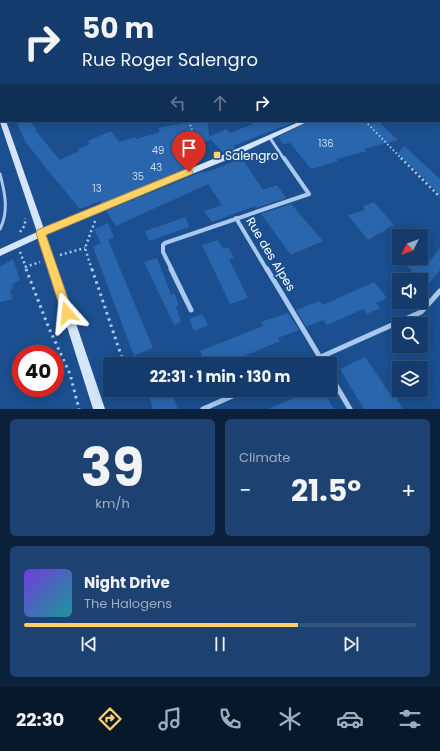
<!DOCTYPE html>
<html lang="en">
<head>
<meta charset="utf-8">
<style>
  :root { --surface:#143b6b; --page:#1d4271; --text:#f1f3f6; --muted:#9dadc1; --line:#33557e; --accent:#ffd166 }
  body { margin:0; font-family:Poppins,sans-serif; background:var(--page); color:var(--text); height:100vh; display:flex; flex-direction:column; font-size:15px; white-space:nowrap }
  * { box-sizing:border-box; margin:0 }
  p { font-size:13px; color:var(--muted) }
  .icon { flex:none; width:22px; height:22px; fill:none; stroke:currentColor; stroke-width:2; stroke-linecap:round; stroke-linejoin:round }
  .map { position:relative; height:409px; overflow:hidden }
  .sheet { display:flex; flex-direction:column; gap:10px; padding:10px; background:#0b203b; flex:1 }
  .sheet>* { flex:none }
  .top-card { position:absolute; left:0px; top:0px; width:440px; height:122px; box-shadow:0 2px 10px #0003,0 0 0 1px var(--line); background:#143b6b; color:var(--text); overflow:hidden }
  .needle { width:26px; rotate:228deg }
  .tools { position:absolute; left:392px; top:229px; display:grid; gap:8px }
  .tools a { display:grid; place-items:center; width:36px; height:36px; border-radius:0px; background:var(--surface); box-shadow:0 2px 10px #0003,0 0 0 1px var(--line); font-size:20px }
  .speed { position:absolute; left:12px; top:345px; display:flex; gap:8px; font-size:20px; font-weight:700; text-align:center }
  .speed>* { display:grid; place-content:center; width:52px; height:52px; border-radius:50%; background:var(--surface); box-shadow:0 2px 10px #0003,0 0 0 1px var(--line); line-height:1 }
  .speed .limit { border:6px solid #d22; background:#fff; color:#111 }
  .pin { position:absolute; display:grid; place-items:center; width:34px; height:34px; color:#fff; margin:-41px -17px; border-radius:50% 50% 50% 0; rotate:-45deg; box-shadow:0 0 4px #0007 }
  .pin .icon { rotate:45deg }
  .me { position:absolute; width:44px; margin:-22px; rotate:342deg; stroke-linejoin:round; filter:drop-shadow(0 0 3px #0008) }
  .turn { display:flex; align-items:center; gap:14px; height:84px; padding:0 16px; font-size:18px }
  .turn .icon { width:52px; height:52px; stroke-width:2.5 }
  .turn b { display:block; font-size:28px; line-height:34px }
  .lanes { display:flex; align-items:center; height:38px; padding:0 16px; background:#0003; justify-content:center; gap:20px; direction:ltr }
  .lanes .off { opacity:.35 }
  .big { font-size:30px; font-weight:700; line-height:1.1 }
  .sheet .tile { flex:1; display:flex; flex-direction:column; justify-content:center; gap:6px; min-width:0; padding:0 14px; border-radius:6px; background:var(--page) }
  .sheet .dial { align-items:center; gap:0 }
  .dial b { font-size:52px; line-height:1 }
  .song { display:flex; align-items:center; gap:12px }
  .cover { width:48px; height:48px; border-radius:6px; background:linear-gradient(135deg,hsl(260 70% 55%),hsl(180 70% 35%)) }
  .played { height:4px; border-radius:2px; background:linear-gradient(90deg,var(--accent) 70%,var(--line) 70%) }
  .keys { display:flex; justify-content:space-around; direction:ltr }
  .heat { display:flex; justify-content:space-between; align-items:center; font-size:22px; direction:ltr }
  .sheet .tiles { flex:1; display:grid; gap:10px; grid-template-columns:1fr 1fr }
  .tile:last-child { grid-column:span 2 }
  .trip { position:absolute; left:103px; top:357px; width:234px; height:40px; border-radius:0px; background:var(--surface); box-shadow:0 2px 10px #0003,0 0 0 1px var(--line); font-weight:700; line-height:40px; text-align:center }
  .tab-bar { display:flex; height:64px; justify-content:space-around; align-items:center; background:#08182b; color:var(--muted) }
  .tab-bar .icon { width:28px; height:28px }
  .tab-bar .current { color:var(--accent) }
  .tab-bar b { font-size:18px; color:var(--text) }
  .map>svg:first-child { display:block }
</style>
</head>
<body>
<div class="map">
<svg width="440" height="409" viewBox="0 0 440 409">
  <rect width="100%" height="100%" fill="#1b4f8f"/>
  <path fill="#2a66ad" d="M 16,121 L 30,121 L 37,130 L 35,130 L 60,160 L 79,151 L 78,149 L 90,144 L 88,141 L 111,131 L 119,142 L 135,137 L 136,139 L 160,132 L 158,128 L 195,121 L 208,121 L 209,137 L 226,129 L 230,133 L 253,124 L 251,121 L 297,121 L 233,146 L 235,148 L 224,153 L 209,138 L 209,141 L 190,143 L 197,164 L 101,204 L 100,201 L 83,208 L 79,208 L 46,168 L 25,141 Z
    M 310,121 L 378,121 L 398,140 L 364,149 L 367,151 L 336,159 L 338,161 L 311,169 L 290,143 L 283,144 L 278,137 Z
    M 404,146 L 440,179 L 440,195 L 398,153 Z
    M 240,155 L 263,190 L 277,185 L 286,198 L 256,208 L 255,206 L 212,222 L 204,211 L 222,205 L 208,184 L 116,226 L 106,211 L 199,173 L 213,170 L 232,162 L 230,160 Z
    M 374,202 L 394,225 L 368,240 L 348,215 L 365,210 L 363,206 Z
    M 291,204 L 323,241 L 291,255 L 261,214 Z
    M 186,217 L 189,227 L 149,241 L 145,231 Z
    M 108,223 L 114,237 L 108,240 L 153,348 L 134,356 L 93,247 L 101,243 L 94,229 Z
    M 218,240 L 223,249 L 228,247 L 234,258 L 229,259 L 248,298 L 230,304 L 202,245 Z
    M 440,248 L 440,270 L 426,287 L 421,283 L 421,280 L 416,280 L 408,275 L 412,270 L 404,265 L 409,258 L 414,258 L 420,262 L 423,257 L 430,261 Z
    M 157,258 L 171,295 L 174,293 L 179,305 L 176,307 L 181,322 L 174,325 L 144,262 Z
    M 13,259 L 20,280 L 12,284 L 13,288 L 10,290 L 13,299 L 0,302 L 0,267 Z
    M 374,282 L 387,298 L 376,303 L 380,308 L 367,314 L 363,309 L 327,325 L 323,320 L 306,327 L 296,310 L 320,301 L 323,305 Z
    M 288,313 L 299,330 L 278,338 L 280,341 L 239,358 L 242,364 L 206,364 L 200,351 L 263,326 L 261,322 Z
    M 202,314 L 208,325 L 194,331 L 189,319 Z
    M 365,357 L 393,398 L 396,397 L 403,409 L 364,409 L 340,369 Z
    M 148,390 L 170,390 L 178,409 L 153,409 L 150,399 L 152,398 Z
    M 290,390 L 323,390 L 334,409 L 268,409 L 294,398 Z"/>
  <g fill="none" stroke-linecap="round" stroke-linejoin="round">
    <path stroke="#a9c9ee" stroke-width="2" stroke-dasharray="1.5 2.5" stroke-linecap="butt" d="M 189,121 L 201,159
      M 365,121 L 402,159"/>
    <path stroke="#a9c9ee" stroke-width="2.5" stroke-dasharray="2 3" stroke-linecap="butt" d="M 401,158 L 440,197
      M 20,232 L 25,225 L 25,218
      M 20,252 L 27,270
      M 60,255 L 85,248
      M 25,267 L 40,262
      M 92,270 L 85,248 L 95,221"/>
    <path stroke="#a9c9ee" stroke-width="3" stroke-dasharray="2.5 4" stroke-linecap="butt" d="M 26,269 L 48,326 L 70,374 L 79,409
      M 92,269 L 124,364"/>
    <path stroke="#a9c9ee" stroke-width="3" d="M 0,174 C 5,193 9,211 0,229"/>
    <path stroke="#a9c9ee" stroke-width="3" d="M 270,138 L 284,159"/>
    <path stroke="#a9c9ee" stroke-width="4" d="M 236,218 L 267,270
      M 172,270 L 163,252 L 163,245 L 165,243 L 309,194 L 284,158"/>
    <path stroke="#a9c9ee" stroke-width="5" d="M 171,269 L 191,310
      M 267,269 L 324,364
      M 305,364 L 421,312 L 440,291
      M 330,375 L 350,409
      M 203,409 L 246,390"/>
    <path fill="#d6e6fa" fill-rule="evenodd" d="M 439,54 L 440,54 L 440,58 L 439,58 Z
      M 1,120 L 1,121 L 6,121 L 44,229 L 218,157 L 301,121 L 309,121 L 224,161 L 69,224 L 46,235 L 105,409 L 93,409 L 39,238 L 0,256 L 0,249 L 37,232 L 0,122 Z"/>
  </g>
  <path fill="#ffd166" stroke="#a68842" d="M 186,169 L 189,169 L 193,172 L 192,174 L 46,235 L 73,313 L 71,317 L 67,318 L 63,317 L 36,233 L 37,230 Z"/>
  <rect fill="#ffd166" stroke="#1b4f8f" stroke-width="1.5" x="213" y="151" width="8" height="8" rx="2"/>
  <g text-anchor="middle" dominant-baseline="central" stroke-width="4" stroke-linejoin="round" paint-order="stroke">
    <g font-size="10" fill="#cad9ea">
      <text x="326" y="143">136</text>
      <text x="158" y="150">49</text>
      <text x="156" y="167">43</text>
      <text x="138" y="176">35</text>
      <text x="97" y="188">13</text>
    </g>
    <g font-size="12" fill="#fff" stroke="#1b4f8f" text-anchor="start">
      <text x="225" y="155">Salengro</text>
    </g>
    <g font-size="12" fill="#fff" stroke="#1b4f8f">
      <text transform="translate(271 254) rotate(59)">Rue des Alpes</text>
    </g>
  </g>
</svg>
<div class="tools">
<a><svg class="needle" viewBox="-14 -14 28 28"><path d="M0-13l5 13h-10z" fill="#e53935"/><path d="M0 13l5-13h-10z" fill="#9dadc1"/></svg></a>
<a><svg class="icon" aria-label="sound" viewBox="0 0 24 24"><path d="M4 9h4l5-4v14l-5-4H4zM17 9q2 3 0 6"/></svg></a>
<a><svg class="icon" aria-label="search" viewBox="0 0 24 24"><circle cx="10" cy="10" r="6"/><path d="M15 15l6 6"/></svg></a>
<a><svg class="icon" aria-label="layers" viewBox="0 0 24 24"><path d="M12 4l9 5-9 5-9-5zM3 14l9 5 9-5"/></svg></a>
</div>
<div class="speed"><div class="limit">40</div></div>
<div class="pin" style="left:189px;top:172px;background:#d93025"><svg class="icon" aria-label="arrive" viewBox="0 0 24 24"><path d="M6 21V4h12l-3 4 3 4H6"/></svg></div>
<svg class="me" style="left:67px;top:313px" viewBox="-20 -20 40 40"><path d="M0-17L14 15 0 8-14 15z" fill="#ffd166" stroke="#fff" stroke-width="4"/></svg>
<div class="trip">22:31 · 1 min · 130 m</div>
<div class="top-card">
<div class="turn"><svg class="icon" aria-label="right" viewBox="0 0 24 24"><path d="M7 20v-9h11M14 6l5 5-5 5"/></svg><div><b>50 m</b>Rue Roger Salengro</div></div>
<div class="lanes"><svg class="icon off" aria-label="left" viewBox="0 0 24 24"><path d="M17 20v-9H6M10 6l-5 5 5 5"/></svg><svg class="icon off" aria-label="ahead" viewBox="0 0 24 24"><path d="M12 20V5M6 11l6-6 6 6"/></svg><svg class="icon" aria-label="right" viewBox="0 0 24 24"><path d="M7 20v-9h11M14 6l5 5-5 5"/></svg></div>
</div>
</div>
<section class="sheet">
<div class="tiles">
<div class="tile dial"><b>39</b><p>km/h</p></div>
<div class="tile"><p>Climate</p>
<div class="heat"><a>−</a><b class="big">21.5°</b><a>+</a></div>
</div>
<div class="tile">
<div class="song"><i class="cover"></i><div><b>Night Drive</b><p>The Halogens</p></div></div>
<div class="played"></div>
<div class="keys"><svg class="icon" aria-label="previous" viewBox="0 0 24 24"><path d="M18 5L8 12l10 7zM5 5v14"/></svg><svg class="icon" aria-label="pause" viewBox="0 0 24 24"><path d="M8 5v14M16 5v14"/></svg><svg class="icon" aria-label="next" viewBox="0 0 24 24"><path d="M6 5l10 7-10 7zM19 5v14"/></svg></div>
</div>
</div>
</section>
<nav class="tab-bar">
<b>22:30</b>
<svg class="icon current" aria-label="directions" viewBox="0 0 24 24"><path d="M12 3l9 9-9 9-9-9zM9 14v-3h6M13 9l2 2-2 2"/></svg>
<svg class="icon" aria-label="music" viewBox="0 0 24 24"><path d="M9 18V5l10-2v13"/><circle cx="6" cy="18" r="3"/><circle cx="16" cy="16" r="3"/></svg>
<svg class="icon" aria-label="phone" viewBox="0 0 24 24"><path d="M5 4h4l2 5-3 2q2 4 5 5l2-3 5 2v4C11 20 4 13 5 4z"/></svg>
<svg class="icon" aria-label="climate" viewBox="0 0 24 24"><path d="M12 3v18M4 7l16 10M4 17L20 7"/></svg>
<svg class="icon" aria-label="car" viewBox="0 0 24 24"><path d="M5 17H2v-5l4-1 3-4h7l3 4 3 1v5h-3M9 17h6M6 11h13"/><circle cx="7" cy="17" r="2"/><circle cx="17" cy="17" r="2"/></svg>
<svg class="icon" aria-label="filters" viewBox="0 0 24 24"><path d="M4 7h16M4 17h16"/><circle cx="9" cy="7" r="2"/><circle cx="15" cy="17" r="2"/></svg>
</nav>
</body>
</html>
